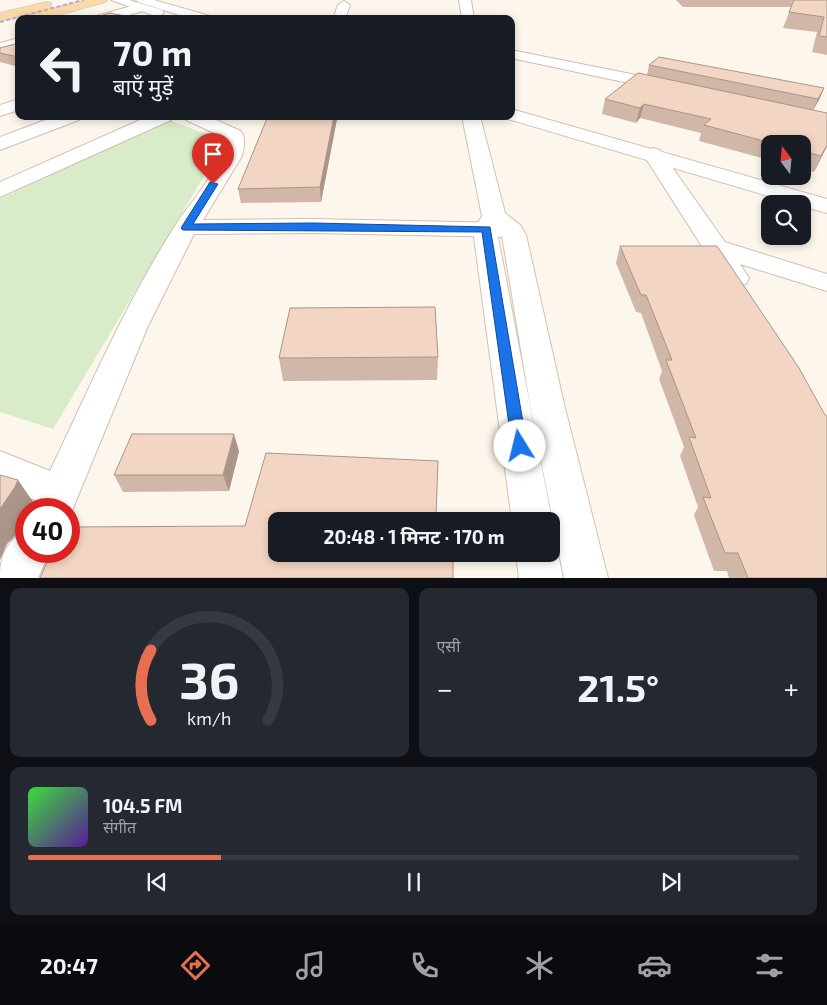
<!DOCTYPE html>
<html lang="hi">
<head>
<meta charset="utf-8">
<style>
  :root { --surface:#171b24; --page:#242831; --text:#f1f3f6; --muted:#9ea1a6; --line:#363941; --accent:#e76f51 }
  body { margin:0; font-family:"Exo 2","Noto Sans Devanagari",sans-serif; background:var(--page); color:var(--text); height:100vh; display:flex; flex-direction:column; font-size:19px; white-space:nowrap }
  * { box-sizing:border-box; margin:0 }
  p { font-size:16px; color:var(--muted) }
  .icon { flex:none; width:28px; height:28px; fill:none; stroke:currentColor; stroke-width:2; stroke-linecap:round; stroke-linejoin:round }
  .map { position:relative; height:578px; overflow:hidden }
  .drawer { display:flex; flex-direction:column; gap:10px; padding:10px; background:#0d0f14; flex:1 }
  .drawer>* { flex:none }
  .top-card { position:absolute; left:15px; top:15px; width:500px; height:105px; border-radius:10px; box-shadow:0 2px 8px #0003; background:#171b24; color:var(--text); overflow:hidden }
  .needle { width:32px; rotate:344deg }
  .controls { position:absolute; left:761px; top:135px; display:grid; gap:10px }
  .controls a { display:grid; place-items:center; width:50px; height:50px; border-radius:10px; background:var(--surface); box-shadow:0 2px 8px #0003; font-size:25px }
  .speed { position:absolute; left:15px; top:498px; display:flex; gap:10px; font-size:25px; font-weight:700; text-align:center }
  .speed>* { display:grid; place-content:center; width:65px; height:65px; border-radius:50%; background:var(--surface); box-shadow:0 2px 8px #0003; line-height:1 }
  .speed .limit { border:8px solid #d22; background:#fff; color:#111 }
  .pin { position:absolute; display:grid; place-items:center; width:42px; height:42px; color:#fff; margin:-51px -21px; border-radius:50% 50% 50% 0; rotate:-45deg; box-shadow:0 0 5px #0007 }
  .pin .icon { rotate:45deg }
  .me { position:absolute; width:55px; margin:-28px; rotate:351deg; stroke-linejoin:round; filter:drop-shadow(0 0 4px #0008) }
  .turn { display:flex; align-items:center; gap:18px; height:105px; padding:0 15px; font-size:22px }
  .turn .icon { width:65px; height:65px; stroke-width:2.5 }
  .turn b { display:block; font-size:35px; line-height:42px }
  .big { font-size:38px; font-weight:700; line-height:1.1 }
  .drawer .widget { flex:1; display:flex; flex-direction:column; justify-content:center; gap:8px; min-width:0; padding:0 18px; border-radius:10px; background:var(--page) }
  .drawer .dial { align-items:center; gap:0 }
  .dial svg { height:130px; overflow:visible; fill:none; stroke:var(--line); stroke-width:7; stroke-linecap:round; text-anchor:middle }
  .dial text { fill:var(--text); stroke:none }
  .song { display:flex; align-items:center; gap:15px }
  .cover { width:60px; height:60px; border-radius:8px; background:linear-gradient(135deg,hsl(120 70% 55%),hsl(270 70% 35%)) }
  .played { height:5px; border-radius:2px; background:linear-gradient(90deg,var(--accent) 25%,var(--line) 25%) }
  .keys { display:flex; justify-content:space-around; direction:ltr }
  .heat { display:flex; justify-content:space-between; align-items:center; font-size:28px; direction:ltr }
  .drawer .tiles { flex:1; display:grid; gap:10px; grid-template-columns:1fr 1fr }
  .widget:last-child { grid-column:span 2 }
  .trip { position:absolute; left:268px; top:512px; width:292px; height:50px; border-radius:10px; background:var(--surface); box-shadow:0 2px 8px #0003; font-weight:700; line-height:50px; text-align:center }
  .dock { display:flex; height:80px; justify-content:space-around; align-items:center; background:#090b0e; color:var(--muted) }
  .dock .icon { width:35px; height:35px }
  .dock .active { color:var(--accent) }
  .dock b { font-size:22px; color:var(--text) }
  .map>svg:first-child { display:block }
</style>
</head>
<body>
<div class="map">
<svg width="827" height="578" viewBox="0 0 827 578">
  <rect width="100%" height="100%" fill="#fdf6ec"/>
  <path fill="#d8ecc9" d="M 169,120 L 225,141 L 53,429 L 0,412 L 0,199 Z"/>
  <g fill="none" stroke-linecap="round" stroke-linejoin="round">
    <defs>
      <path id="street" d="M 459,0 L 471,0 L 474,19 L 462,19 Z
        M 344,1 L 350,5 L 345,19 L 333,19 L 338,5 Z
        M 139,4 L 145,8 L 143,11 L 115,19 L 94,19 L 96,16 Z
        M 19,38 L 19,47 L 0,52 L 0,43 Z
        M 511,50 L 666,81 L 674,86 L 666,91 L 511,58 Z
        M 19,99 L 19,110 L 0,116 L 0,105 Z
        M 56,116 L 82,116 L 79,120 L 0,150 L 0,137 Z
        M 149,116 L 174,116 L 171,120 L 0,197 L 0,182 Z
        M 183,116 L 207,116 L 241,131 C 246,139 244,147 242,156 L 203,220 L 313,219 L 511,223 L 520,225 L 523,230 L 520,235 L 511,237 L 313,233 L 194,234 L 148,326 L 69,518 L 69,509 L 33,509 L 37,501 L 0,484 L 0,451 L 50,471 C 89,389 125,304 175,226 C 188,205 227,162 225,138 L 186,120 Z
        M 653,148 L 660,150 L 725,242 L 827,274 L 827,291 L 740,264 L 749,278 L 746,284 L 736,286 L 726,284 L 643,154 L 646,150 Z
        M 26,532 L 26,551 L 50,551 L 38,578 L 0,578 C 0,557 6,540 26,532 Z"/>
      <path id="secondary" d="M 111,0 L 129,0 L 162,10 L 164,13 L 158,17 Z
        M 136,0 L 154,0 L 210,16 L 212,19 L 192,19 L 138,2 Z
        M 511,109 L 827,199 L 827,213 L 802,206 L 802,204 L 795,204 L 505,118 L 504,116 L 511,116 Z
        M 462,116 L 480,116 L 505,213 L 520,225 L 526,235 L 564,404 L 608,578 L 564,578 L 530,404 L 502,235 L 499,232 L 498,237 L 552,521 L 551,523 L 551,521 L 512,521 L 474,237 L 475,229 L 482,216 Z
        M 552,540 L 558,554 L 563,578 L 519,578 L 516,554 L 551,554 Z"/>
      <path id="primary" d="M 88,0 L 107,0 L 105,2 L 44,19 L 23,19 L 25,16 Z
        M 47,2 L 51,3 L 51,9 L 0,21 L 0,13 Z"/>
    </defs>
    <use href="#street" stroke="#d1beb0" stroke-width="2"/>
    <use href="#secondary" stroke="#d6c0b0" stroke-width="2"/>
    <use href="#primary" stroke="#dad1cd" stroke-width="2"/>
    <use href="#street" fill="#fff" fill-rule="evenodd"/>
    <use href="#secondary" fill="#fff" fill-rule="evenodd"/>
    <use href="#primary" fill="#fbd9a5" fill-rule="evenodd"/>
    <path stroke="#b9a8c9" stroke-width="2" stroke-dasharray="4 2.5" stroke-linecap="butt" d="M 0,22 L 83,0"/>
  </g>
  <path fill="#d1b7a8" d="M 676,0 L 827,0 L 827,55 L 812,52 L 817,32 L 783,28 L 791,7 L 683,7 Z
    M 19,43 L 19,67 L 0,62 L 0,48 Z
    M 649,65 L 824,88 L 819,100 L 813,110 L 827,146 L 814,172 L 802,169 L 802,144 L 770,144 L 770,160 L 699,141 L 701,133 L 640,118 L 636,123 L 602,114 L 605,99 L 647,75 Z
    M 337,119 L 321,202 L 241,203 L 238,189 Z
    M 620,246 L 827,578 L 729,578 L 727,571 L 714,571 L 694,515 L 698,507 L 680,456 L 684,447 L 659,379 L 662,371 L 641,313 L 636,312 L 616,263 Z
    M 438,357 L 437,380 L 283,381 L 279,358 Z
    M 239,451 L 229,491 L 123,492 L 114,475 Z"/>
  <path fill="#aa9588" d="M 824,88 L 819,100 L 812,112 L 818,99 Z
    M 644,104 L 640,118 L 636,123 L 640,108 Z
    M 239,116 L 246,116 L 240,119 Z
    M 334,116 L 337,116 L 337,119 L 321,202 L 320,187 Z
    M 827,145 L 827,146 L 814,172 L 821,156 Z
    M 234,434 L 239,451 L 229,491 L 223,475 Z
    M 18,480 L 34,503 L 32,509 L 26,509 L 26,519 L 15,536 L 7,544 L 0,560 L 0,509 Z"/>
  <path fill="#f3d5c3" stroke="#aa9588" d="M 794,0 L 827,0 L 827,37 L 819,36 L 824,17 L 789,12 Z
    M 110,13 L 140,19 L 89,19 Z
    M 19,43 L 19,57 L 0,53 L 0,48 Z
    M 659,57 L 824,88 L 818,99 L 649,65 Z
    M 638,73 L 827,113 L 827,145 L 821,156 L 802,151 L 802,144 L 775,144 L 704,125 L 711,119 L 644,104 L 640,108 L 605,99 Z
    M 268,116 L 334,116 L 320,187 L 238,189 Z
    M 620,246 L 717,246 L 799,368 L 825,415 L 827,416 L 827,578 L 748,578 L 738,553 L 725,553 L 703,497 L 711,498 L 689,437 L 696,438 L 666,360 L 672,360 L 646,295 L 641,295 Z
    M 435,307 L 438,357 L 279,358 L 290,308 Z
    M 132,434 L 234,434 L 223,475 L 114,475 Z
    M 266,453 L 438,461 L 436,516 L 452,517 L 453,521 L 276,521 L 276,554 L 453,554 L 453,578 L 40,578 L 52,551 L 69,551 L 69,527 L 245,526 Z
    M 0,475 L 18,480 L 15,487 L 0,509 Z"/>
  <path fill="#1a73e8" stroke="#114b97" d="M 210,182 L 218,184 L 193,224 L 313,223 L 490,227 L 527,446 L 525,450 L 520,452 L 514,450 L 512,446 L 482,232 L 183,230 L 181,228 Z"/>
</svg>
<div class="controls">
<a><svg class="needle" viewBox="-14 -14 28 28"><path d="M0-13l5 13h-10z" fill="#e53935"/><path d="M0 13l5-13h-10z" fill="#9ea1a6"/></svg></a>
<a><svg class="icon" aria-label="search" viewBox="0 0 24 24"><circle cx="10" cy="10" r="6"/><path d="M15 15l6 6"/></svg></a>
</div>
<div class="speed"><div class="limit">40</div></div>
<div class="pin" style="left:213px;top:184px;background:#d93025"><svg class="icon" aria-label="arrive" viewBox="0 0 24 24"><path d="M6 21V4h12l-3 4 3 4H6"/></svg></div>
<svg class="me" style="left:520px;top:446px" viewBox="-20 -20 40 40"><circle r="19" fill="#fff"/><path d="M0-13L10 11 0 6-10 11z" fill="#1a73e8"/></svg>
<div class="trip">20:48 · 1 मिनट · 170 m</div>
<div class="top-card">
<div class="turn"><svg class="icon" aria-label="left" viewBox="0 0 24 24"><path d="M17 20v-9H6M10 6l-5 5 5 5"/></svg><div><b>70 m</b>बाएँ मुड़ें</div></div>
</div>
</div>
<section class="drawer">
<div class="tiles">
<div class="widget dial"><svg viewBox="0 0 100 80">
<path d="M14 69A42 42 0 1 1 86 69"/>
<path d="M14 69A42 42 0 0 1 14 26" stroke="#e76f51"/>
<text x="50" y="56" font-size="32" font-weight="700">36</text>
<text x="50" y="72" font-size="11">km/h</text>
</svg></div>
<div class="widget"><p>एसी</p>
<div class="heat"><a>−</a><b class="big">21.5°</b><a>+</a></div>
</div>
<div class="widget">
<div class="song"><i class="cover"></i><div><b>104.5 FM</b><p>संगीत</p></div></div>
<div class="played"></div>
<div class="keys"><svg class="icon" aria-label="previous" viewBox="0 0 24 24"><path d="M18 5L8 12l10 7zM5 5v14"/></svg><svg class="icon" aria-label="pause" viewBox="0 0 24 24"><path d="M8 5v14M16 5v14"/></svg><svg class="icon" aria-label="next" viewBox="0 0 24 24"><path d="M6 5l10 7-10 7zM19 5v14"/></svg></div>
</div>
</div>
</section>
<nav class="dock">
<b>20:47</b>
<svg class="icon active" aria-label="directions" viewBox="0 0 24 24"><path d="M12 3l9 9-9 9-9-9zM9 14v-3h6M13 9l2 2-2 2"/></svg>
<svg class="icon" aria-label="music" viewBox="0 0 24 24"><path d="M9 18V5l10-2v13"/><circle cx="6" cy="18" r="3"/><circle cx="16" cy="16" r="3"/></svg>
<svg class="icon" aria-label="phone" viewBox="0 0 24 24"><path d="M5 4h4l2 5-3 2q2 4 5 5l2-3 5 2v4C11 20 4 13 5 4z"/></svg>
<svg class="icon" aria-label="climate" viewBox="0 0 24 24"><path d="M12 3v18M4 7l16 10M4 17L20 7"/></svg>
<svg class="icon" aria-label="car" viewBox="0 0 24 24"><path d="M5 17H2v-5l4-1 3-4h7l3 4 3 1v5h-3M9 17h6M6 11h13"/><circle cx="7" cy="17" r="2"/><circle cx="17" cy="17" r="2"/></svg>
<svg class="icon" aria-label="filters" viewBox="0 0 24 24"><path d="M4 7h16M4 17h16"/><circle cx="9" cy="7" r="2"/><circle cx="15" cy="17" r="2"/></svg>
</nav>
</body>
</html>
